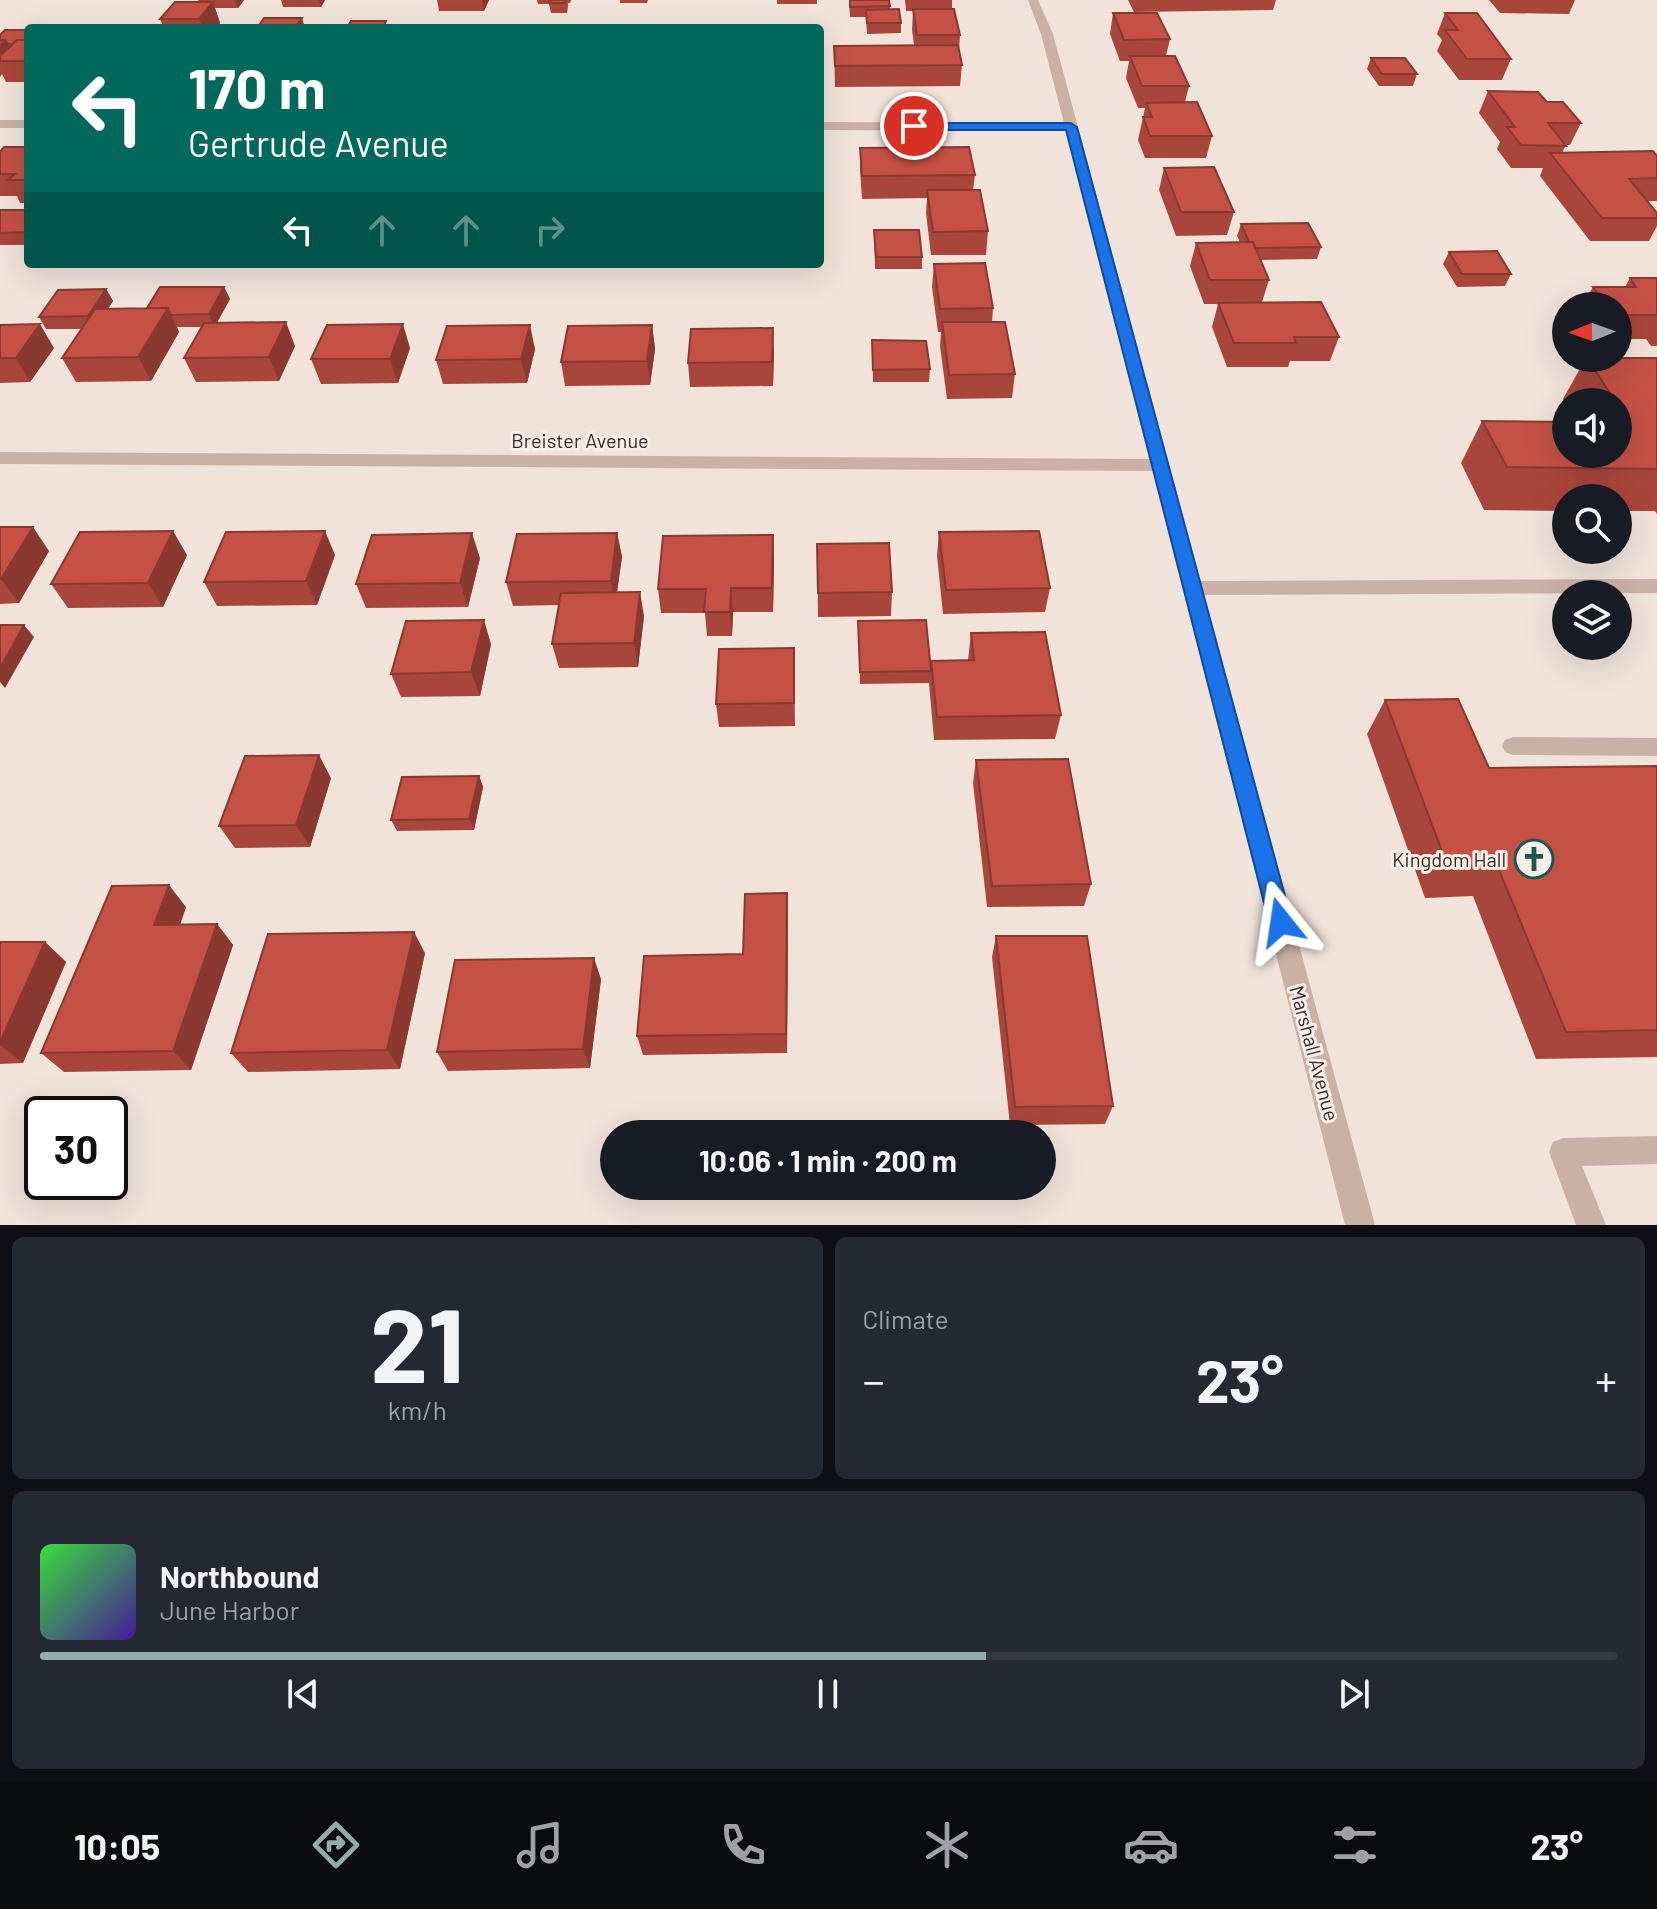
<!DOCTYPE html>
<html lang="en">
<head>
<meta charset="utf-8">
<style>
  :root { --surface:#171b24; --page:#242831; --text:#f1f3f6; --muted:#9ea1a6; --line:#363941; --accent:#92adac }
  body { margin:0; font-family:Barlow,sans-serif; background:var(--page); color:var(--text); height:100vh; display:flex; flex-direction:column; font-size:30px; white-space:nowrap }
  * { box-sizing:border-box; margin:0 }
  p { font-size:26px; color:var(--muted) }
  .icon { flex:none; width:44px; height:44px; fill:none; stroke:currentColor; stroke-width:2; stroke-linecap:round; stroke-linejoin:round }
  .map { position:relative; height:1225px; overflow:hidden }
  .side { display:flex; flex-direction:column; gap:12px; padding:12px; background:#0d0f14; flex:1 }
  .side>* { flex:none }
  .guide { position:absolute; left:24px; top:24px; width:800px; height:244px; border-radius:8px; box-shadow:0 8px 32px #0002; background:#00695c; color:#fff; overflow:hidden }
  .needle { width:52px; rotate:269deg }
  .fabs { position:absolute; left:1552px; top:292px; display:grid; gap:16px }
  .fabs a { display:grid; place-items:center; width:80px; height:80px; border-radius:50%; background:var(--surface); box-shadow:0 8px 32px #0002; font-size:40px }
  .speed { position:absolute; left:24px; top:1096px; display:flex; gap:16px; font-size:40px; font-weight:700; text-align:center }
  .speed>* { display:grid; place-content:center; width:104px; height:104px; border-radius:50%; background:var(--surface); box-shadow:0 8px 32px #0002; line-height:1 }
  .speed .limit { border:4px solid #111; border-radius:12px; background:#fff; color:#111 }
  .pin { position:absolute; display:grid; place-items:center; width:68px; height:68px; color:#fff; margin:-34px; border:4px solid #fff; border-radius:50%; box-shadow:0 2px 8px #0007 }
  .me { position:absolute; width:88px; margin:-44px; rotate:345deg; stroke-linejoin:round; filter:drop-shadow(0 0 6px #0008) }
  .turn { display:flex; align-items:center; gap:28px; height:168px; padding:0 32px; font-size:36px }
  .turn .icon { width:104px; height:104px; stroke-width:2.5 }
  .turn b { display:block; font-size:56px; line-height:68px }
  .lanes { display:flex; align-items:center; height:76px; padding:0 32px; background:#0003; justify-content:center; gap:40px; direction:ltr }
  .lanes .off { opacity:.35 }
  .big { font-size:60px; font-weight:700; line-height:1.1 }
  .side .tile { flex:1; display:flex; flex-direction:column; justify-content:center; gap:12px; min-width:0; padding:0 28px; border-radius:12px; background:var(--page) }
  .side .dial { align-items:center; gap:0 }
  .dial b { font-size:104px; line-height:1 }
  .song { display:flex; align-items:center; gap:24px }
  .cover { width:96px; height:96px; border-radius:12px; background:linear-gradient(135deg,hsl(120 70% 55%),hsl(260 70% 35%)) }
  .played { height:8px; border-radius:4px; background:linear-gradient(90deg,var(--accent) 60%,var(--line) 60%) }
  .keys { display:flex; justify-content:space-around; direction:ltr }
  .heat { display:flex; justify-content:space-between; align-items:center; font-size:44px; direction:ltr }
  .side .tiles { flex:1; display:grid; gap:12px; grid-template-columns:1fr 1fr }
  .tile:last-child { grid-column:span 2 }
  .trip { position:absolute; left:600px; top:1120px; width:456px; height:80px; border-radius:40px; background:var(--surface); box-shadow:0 8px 32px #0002; font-weight:700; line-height:80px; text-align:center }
  .tab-bar { display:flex; height:128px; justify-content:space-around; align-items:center; background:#090b0e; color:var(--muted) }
  .tab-bar .icon { width:56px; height:56px }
  .tab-bar .selected { color:var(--accent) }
  .tab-bar b { font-size:36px; color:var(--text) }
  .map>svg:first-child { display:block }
</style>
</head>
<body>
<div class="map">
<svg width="1657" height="1225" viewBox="0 0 1657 1225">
  <rect width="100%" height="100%" fill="#f1e3da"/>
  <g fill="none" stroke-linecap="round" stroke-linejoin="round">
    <path fill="#c9b1a6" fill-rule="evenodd" d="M 1028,0 L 1038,0 L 1053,34 L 1200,581 L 1657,579 L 1657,593 L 1204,595 L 1375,1225 L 1345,1225 L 1153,471 L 0,464 L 0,452 L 1150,459 L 1066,131 L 820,130 L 820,122 L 1064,123 L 1041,34 Z
      M 0,120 L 28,120 L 28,128 L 0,128 Z
      M 1513,737 L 1657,738 L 1657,756 L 1513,755 L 1505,752 L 1502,746 L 1505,740 Z
      M 1657,1136 L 1657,1164 L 1582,1166 L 1606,1225 L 1576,1225 L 1549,1152 L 1553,1142 L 1563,1138 Z"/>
  </g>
  <path fill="#a9463b" d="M 198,0 L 244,0 L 238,8 L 215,8 L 220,23 L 216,28 L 164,28 L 160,19 L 199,2 Z
    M 281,0 L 325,0 L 321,7 L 283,7 Z
    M 437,0 L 489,0 L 484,11 L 439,11 Z
    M 537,0 L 571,0 L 570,3 L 568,3 L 568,7 L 567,13 L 551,13 L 549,4 L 538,4 Z
    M 620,0 L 648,0 L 647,3 L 620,3 Z
    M 777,0 L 817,0 L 817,4 L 777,4 Z
    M 849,0 L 889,0 L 890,10 L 901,23 L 901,33 L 867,34 L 866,17 L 850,17 Z
    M 905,0 L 952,0 L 952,9 L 960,35 L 959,50 L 962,65 L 960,86 L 835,87 L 834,46 L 914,45 L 912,30 L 913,11 L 906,11 Z
    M 1128,0 L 1276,0 L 1273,10 L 1134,12 Z
    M 1489,0 L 1575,0 L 1569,14 L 1500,13 Z
    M 1113,13 L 1170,39 L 1166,56 L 1189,86 L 1185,102 L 1212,136 L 1206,158 L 1145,158 L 1138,140 L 1145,108 L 1138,108 L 1126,78 L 1129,61 L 1120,61 L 1110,34 Z
    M 1445,13 L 1511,59 L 1502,80 L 1459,80 L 1437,51 L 1442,40 L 1437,34 Z
    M 28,30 L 28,82 L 6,82 L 2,74 L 0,77 L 0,35 Z
    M 1371,58 L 1417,74 L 1413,86 L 1379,86 L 1367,69 Z
    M 1488,91 L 1547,102 L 1581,123 L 1570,145 L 1566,145 L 1562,153 L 1657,156 L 1657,201 L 1648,201 L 1657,213 L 1657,226 L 1649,241 L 1590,241 L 1540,176 L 1543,168 L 1511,168 L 1497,149 L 1500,142 L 1479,113 Z
    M 28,147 L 28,203 L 20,203 L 17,196 L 0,196 L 0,152 Z
    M 860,148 L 975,175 L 973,190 L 988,231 L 986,255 L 931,255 L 926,213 L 927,198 L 862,199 L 860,170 Z
    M 1164,168 L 1234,212 L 1227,235 L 1176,236 L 1159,190 Z
    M 0,210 L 28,210 L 28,245 L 0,245 Z
    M 1241,224 L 1321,247 L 1317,259 L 1260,260 L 1269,280 L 1262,302 L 1339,337 L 1330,361 L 1290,361 L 1288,367 L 1227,367 L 1212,327 L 1218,304 L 1204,304 L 1190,266 L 1196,243 L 1240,242 L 1237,236 Z
    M 874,230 L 922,257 L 922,269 L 875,269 Z
    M 1449,252 L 1511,274 L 1505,286 L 1457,287 L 1443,264 Z
    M 934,264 L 993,308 L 992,322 L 1015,374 L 1012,398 L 947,399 L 940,346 L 941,332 L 938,332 L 932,287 Z
    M 1630,278 L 1657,278 L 1657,346 L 1651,346 L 1646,339 L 1618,339 L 1618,306 L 1582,306 L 1593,287 L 1625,287 Z
    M 224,287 L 230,299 L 217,323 L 295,346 L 279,381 L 196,382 L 184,358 L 202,327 L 177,327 L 179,332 L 151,381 L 76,382 L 62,358 L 82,329 L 46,329 L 39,317 L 106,289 L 113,301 L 108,309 L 147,308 Z
    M 0,325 L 54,348 L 30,382 L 0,383 Z
    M 652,325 L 655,349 L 650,385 L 565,386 L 561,362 Z
    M 872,340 L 930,369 L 929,382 L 873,382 Z
    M 410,348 L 398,383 L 321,384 L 311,359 Z
    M 535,349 L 527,383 L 443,384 L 436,360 Z
    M 774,352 L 773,386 L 690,387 L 688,363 Z
    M 1586,358 L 1657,358 L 1657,514 L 1655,511 L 1618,511 L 1618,498 L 1566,498 L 1566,511 L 1484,510 L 1461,463 L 1482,421 L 1618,454 L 1618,402 L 1566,402 L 1566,404 L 1563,399 Z
    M 0,527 L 49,551 L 19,603 L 0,604 Z
    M 939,532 L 1050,588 L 1045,612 L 943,614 L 937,556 Z
    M 617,533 L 622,557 L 617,592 L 644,616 L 638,667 L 559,668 L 552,644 L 559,605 L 513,606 L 506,582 Z
    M 773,535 L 774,559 L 773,612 L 733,612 L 732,636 L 707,636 L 705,613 L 661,613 L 658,589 Z
    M 817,544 L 892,592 L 891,616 L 818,617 Z
    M 187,555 L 163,607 L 68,608 L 51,584 Z
    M 335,555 L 317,605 L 217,606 L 204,582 Z
    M 480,558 L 468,607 L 366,608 L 356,584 Z
    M 858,621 L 931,667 L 931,661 L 968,660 L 971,633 L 1061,715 L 1055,739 L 934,740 L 929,683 L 860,684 Z
    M 491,644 L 480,696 L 401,697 L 391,674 Z
    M 794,648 L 795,726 L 719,727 L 716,704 Z
    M 1385,700 L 1489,768 L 1657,766 L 1657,1057 L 1536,1059 L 1473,896 L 1425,898 L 1367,734 Z
    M 976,760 L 1091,884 L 1084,906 L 987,907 L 973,783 Z
    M 479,776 L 483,787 L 474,830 L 397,831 L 391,820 Z
    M 331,778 L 310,847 L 235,848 L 219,826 Z
    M 186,907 L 180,925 L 217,924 L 233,945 L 191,1070 L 64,1072 L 41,1053 Z
    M 788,915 L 787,1053 L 643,1055 L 637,1036 L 743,954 Z
    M 996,936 L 1113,1106 L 1105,1124 L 1010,1125 L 992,957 Z
    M 0,942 L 45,942 L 66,962 L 23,1063 L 0,1064 Z
    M 425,953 L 400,1069 L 248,1072 L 231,1053 Z
    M 601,979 L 590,1068 L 448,1071 L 437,1052 Z"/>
  <path fill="#8a3930" d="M 235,0 L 244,0 L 238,8 Z
    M 319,0 L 325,0 L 321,7 Z
    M 482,0 L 489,0 L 484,11 Z
    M 213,2 L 220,23 L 216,28 L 203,28 L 199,19 Z
    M 302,18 L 305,28 L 295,28 Z
    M 5,40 L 16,61 L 0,61 L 0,45 Z
    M 224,287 L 230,299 L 214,327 L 209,314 Z
    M 106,289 L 113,301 L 95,328 L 88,316 Z
    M 168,308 L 179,332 L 151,381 L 138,357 Z
    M 286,322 L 295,346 L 279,381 L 269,357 Z
    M 40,324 L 54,348 L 30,382 L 16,358 Z
    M 403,324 L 410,348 L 398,383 L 390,359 Z
    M 530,325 L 535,349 L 527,383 L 521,359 Z
    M 652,325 L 655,349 L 650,385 L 647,361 Z
    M 773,328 L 774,352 L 773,386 L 772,362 Z
    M 33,527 L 49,551 L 19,603 L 1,579 Z
    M 173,531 L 187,555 L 163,607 L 148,583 Z
    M 325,531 L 335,555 L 317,605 L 306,581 Z
    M 472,533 L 480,558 L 468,607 L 460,583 Z
    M 617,533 L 622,557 L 615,605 L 611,581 Z
    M 773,535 L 774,559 L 773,612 L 772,588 Z
    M 731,588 L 733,612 L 732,636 L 730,612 Z
    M 640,592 L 644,616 L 638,667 L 634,643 Z
    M 484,620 L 491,644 L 480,696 L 471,672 Z
    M 24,625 L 34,637 L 5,688 L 0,682 L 0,668 Z
    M 319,755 L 331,778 L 310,847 L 296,825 Z
    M 479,776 L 483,787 L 474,830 L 469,819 Z
    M 169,885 L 186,907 L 172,946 L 154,925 Z
    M 787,893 L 788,915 L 787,1053 L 786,1034 Z
    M 217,924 L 233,945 L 191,1070 L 173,1051 Z
    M 414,932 L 425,953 L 400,1069 L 387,1050 Z
    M 45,942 L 66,962 L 23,1063 L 0,1045 L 0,1042 Z
    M 594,958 L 601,979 L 590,1068 L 583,1049 Z"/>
  <path fill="#c55145" stroke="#8a3930" stroke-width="2" d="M 550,0 L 566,0 L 565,3 L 549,3 Z
    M 850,0 L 889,0 L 890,6 L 850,7 Z
    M 175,2 L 213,2 L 199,19 L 160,19 Z
    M 899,9 L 901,23 L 867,23 L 866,10 Z
    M 913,9 L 954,9 L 960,35 L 917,35 Z
    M 1113,13 L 1157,13 L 1170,39 L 1124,40 Z
    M 1445,13 L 1477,13 L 1511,59 L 1467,59 L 1445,30 L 1458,30 Z
    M 264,18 L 302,18 L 295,28 L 257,28 Z
    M 351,21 L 386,21 L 383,28 L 347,28 Z
    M 84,26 L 125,26 L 123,28 L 82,28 Z
    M 5,30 L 28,30 L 28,35 L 24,40 L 17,40 L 12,44 L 8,44 L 5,40 L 0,40 L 0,35 Z
    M 17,40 L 28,40 L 28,61 L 0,61 L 0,56 Z
    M 958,45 L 962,65 L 835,66 L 834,46 Z
    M 1130,56 L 1175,56 L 1189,86 L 1142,86 Z
    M 1371,58 L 1405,58 L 1417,74 L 1382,74 Z
    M 1488,91 L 1538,92 L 1547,102 L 1563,102 L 1581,123 L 1548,123 L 1566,146 L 1521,145 L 1507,127 L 1515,127 Z
    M 1197,102 L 1212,136 L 1150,136 L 1143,117 L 1152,117 L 1146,103 Z
    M 4,147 L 28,147 L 28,180 L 8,180 L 15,174 L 0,174 L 0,152 Z
    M 969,147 L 975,175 L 862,176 L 860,148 Z
    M 1653,151 L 1657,156 L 1657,178 L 1629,179 L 1657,213 L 1657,218 L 1602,218 L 1550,153 Z
    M 1214,167 L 1234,212 L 1181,212 L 1164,168 Z
    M 927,190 L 980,190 L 988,231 L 933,232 Z
    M 0,210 L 28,210 L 28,232 L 0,233 Z
    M 1308,223 L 1321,247 L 1255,248 L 1253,242 L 1249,242 L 1241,224 Z
    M 874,230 L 919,230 L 922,257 L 876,257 Z
    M 1253,242 L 1269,280 L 1210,280 L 1196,243 Z
    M 1497,251 L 1511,274 L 1462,274 L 1449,252 Z
    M 985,263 L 993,308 L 940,309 L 934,264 Z
    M 1630,278 L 1657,278 L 1657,315 L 1618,315 L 1618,306 L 1606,306 L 1593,287 L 1636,287 Z
    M 160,287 L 224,287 L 209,314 L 171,315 L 168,308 L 147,308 Z
    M 106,289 L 88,316 L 39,317 L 58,290 Z
    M 1321,302 L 1339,337 L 1294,337 L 1296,343 L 1234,343 L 1218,303 Z
    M 168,308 L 138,357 L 62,358 L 95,309 Z
    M 286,322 L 269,357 L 184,358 L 204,323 Z
    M 942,322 L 1005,322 L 1015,374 L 949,375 Z
    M 40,324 L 16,358 L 0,358 L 0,325 Z
    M 403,324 L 390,359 L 311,359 L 327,325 Z
    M 530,325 L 521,359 L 436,360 L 447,326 Z
    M 652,325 L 647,361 L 561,362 L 568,326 Z
    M 773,328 L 772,362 L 688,363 L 691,329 Z
    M 872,340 L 926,341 L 930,369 L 873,370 Z
    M 1587,358 L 1657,358 L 1657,469 L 1507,467 L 1482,421 L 1566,422 L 1566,454 L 1618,454 L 1618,422 L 1629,423 L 1618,405 L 1618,402 L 1616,402 Z
    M 0,527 L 33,527 L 1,579 L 0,579 Z
    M 173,531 L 148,583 L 51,584 L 80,532 Z
    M 325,531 L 306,581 L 204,582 L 226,532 Z
    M 1039,531 L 1050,588 L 946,590 L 939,532 Z
    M 472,533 L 460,583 L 356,584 L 372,535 Z
    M 617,533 L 611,581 L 506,582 L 517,534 Z
    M 773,535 L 772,588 L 731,588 L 730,612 L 704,612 L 706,589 L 658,589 L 663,536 Z
    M 889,543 L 892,592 L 818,593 L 817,544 Z
    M 640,592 L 634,643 L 552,644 L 561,593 Z
    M 484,620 L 471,672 L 391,674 L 406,621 Z
    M 926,620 L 931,671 L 860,672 L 858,621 Z
    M 0,625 L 24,625 L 0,668 Z
    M 1045,632 L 1061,715 L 937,717 L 931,661 L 974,660 L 971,633 Z
    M 794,648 L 794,703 L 716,704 L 719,649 Z
    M 1458,699 L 1489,768 L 1657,766 L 1657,1030 L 1566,1032 L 1497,865 L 1448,867 L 1385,700 Z
    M 319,755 L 296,825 L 219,826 L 245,756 Z
    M 1068,759 L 1091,884 L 992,886 L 976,760 Z
    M 479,776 L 469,819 L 391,820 L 402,777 Z
    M 169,885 L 154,925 L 217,924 L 173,1051 L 41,1053 L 112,886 Z
    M 787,893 L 786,1034 L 637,1036 L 644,956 L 743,954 L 745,894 Z
    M 414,932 L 387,1050 L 231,1053 L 268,934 Z
    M 996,936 L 1087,936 L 1113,1106 L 1015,1107 Z
    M 0,942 L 45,942 L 0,1042 Z
    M 594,958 L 583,1049 L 437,1052 L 455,960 Z"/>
  <path fill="#1a73e8" stroke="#114b97" stroke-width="2" d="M 1071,123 L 1077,127 L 1292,922 L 1289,929 L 1281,932 L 1273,929 L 1269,922 L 1066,130 L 914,130 L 908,126 L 914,123 Z"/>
  <defs>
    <symbol id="church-ring" viewBox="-11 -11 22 22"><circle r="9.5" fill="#f9eee7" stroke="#1d5752" stroke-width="1.5"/><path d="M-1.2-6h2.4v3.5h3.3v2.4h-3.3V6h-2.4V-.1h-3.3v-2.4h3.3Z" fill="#1d5752"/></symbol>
  </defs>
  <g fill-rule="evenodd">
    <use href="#church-ring" x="1512" y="837" width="44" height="44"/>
  </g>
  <g text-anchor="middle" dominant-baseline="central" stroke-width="6" stroke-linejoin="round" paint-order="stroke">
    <g font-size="20" fill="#362a27" stroke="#f9eee7">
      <text x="580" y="440">Breister Avenue</text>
      <text transform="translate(1315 1053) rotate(75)">Marshall Avenue</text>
    </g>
    <g font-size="20" fill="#362a27" stroke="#f9eee7" text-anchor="end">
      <text x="1506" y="859">Kingdom Hall</text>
    </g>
  </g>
</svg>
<div class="fabs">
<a><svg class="needle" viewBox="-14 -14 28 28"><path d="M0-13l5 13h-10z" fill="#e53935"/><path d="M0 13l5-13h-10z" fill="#9ea1a6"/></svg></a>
<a><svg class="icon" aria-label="sound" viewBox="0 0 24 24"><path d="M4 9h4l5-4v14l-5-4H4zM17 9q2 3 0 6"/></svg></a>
<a><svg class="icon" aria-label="search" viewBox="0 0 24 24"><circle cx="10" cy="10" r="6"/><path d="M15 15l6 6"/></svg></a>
<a><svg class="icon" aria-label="layers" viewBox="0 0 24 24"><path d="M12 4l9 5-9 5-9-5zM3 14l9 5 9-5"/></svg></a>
</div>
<div class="speed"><div class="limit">30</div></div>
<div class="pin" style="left:914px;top:126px;background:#d93025"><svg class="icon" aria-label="arrive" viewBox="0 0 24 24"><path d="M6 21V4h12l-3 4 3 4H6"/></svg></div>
<svg class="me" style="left:1281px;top:922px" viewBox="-20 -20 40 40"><path d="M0-17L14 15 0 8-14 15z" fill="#1a73e8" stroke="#fff" stroke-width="4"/></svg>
<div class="trip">10:06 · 1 min · 200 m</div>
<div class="guide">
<div class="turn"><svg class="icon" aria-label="left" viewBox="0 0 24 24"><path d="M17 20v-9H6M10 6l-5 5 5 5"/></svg><div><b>170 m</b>Gertrude Avenue</div></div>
<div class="lanes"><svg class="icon" aria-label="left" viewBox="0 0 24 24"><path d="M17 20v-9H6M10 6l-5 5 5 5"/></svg><svg class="icon off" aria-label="ahead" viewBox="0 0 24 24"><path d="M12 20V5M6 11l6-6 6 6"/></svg><svg class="icon off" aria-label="ahead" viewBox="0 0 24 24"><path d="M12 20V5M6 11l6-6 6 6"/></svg><svg class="icon off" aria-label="right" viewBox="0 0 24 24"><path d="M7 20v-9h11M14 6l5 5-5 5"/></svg></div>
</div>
</div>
<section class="side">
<div class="tiles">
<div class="tile dial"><b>21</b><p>km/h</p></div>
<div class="tile"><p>Climate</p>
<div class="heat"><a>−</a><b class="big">23°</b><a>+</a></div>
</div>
<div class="tile">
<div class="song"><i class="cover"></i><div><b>Northbound</b><p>June Harbor</p></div></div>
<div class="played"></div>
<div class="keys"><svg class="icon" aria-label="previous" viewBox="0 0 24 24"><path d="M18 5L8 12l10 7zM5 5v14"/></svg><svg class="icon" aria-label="pause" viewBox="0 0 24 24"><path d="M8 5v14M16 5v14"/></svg><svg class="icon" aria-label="next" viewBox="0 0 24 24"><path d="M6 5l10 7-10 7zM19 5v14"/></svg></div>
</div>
</div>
</section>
<nav class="tab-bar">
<b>10:05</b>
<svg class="icon selected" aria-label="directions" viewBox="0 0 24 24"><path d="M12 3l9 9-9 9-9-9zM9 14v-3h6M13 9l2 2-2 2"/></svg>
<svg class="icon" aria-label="music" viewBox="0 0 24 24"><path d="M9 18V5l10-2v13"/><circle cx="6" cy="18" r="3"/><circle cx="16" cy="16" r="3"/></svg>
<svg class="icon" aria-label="phone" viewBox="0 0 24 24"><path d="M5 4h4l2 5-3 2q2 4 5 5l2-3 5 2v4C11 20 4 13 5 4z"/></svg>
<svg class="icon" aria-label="climate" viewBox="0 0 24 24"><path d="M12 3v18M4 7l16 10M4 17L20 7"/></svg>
<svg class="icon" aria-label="car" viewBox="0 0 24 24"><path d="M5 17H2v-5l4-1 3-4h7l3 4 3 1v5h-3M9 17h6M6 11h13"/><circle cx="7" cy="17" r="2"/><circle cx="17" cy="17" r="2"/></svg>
<svg class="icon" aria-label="filters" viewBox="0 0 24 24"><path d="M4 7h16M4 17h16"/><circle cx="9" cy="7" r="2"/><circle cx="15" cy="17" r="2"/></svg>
<b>23°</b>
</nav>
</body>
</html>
